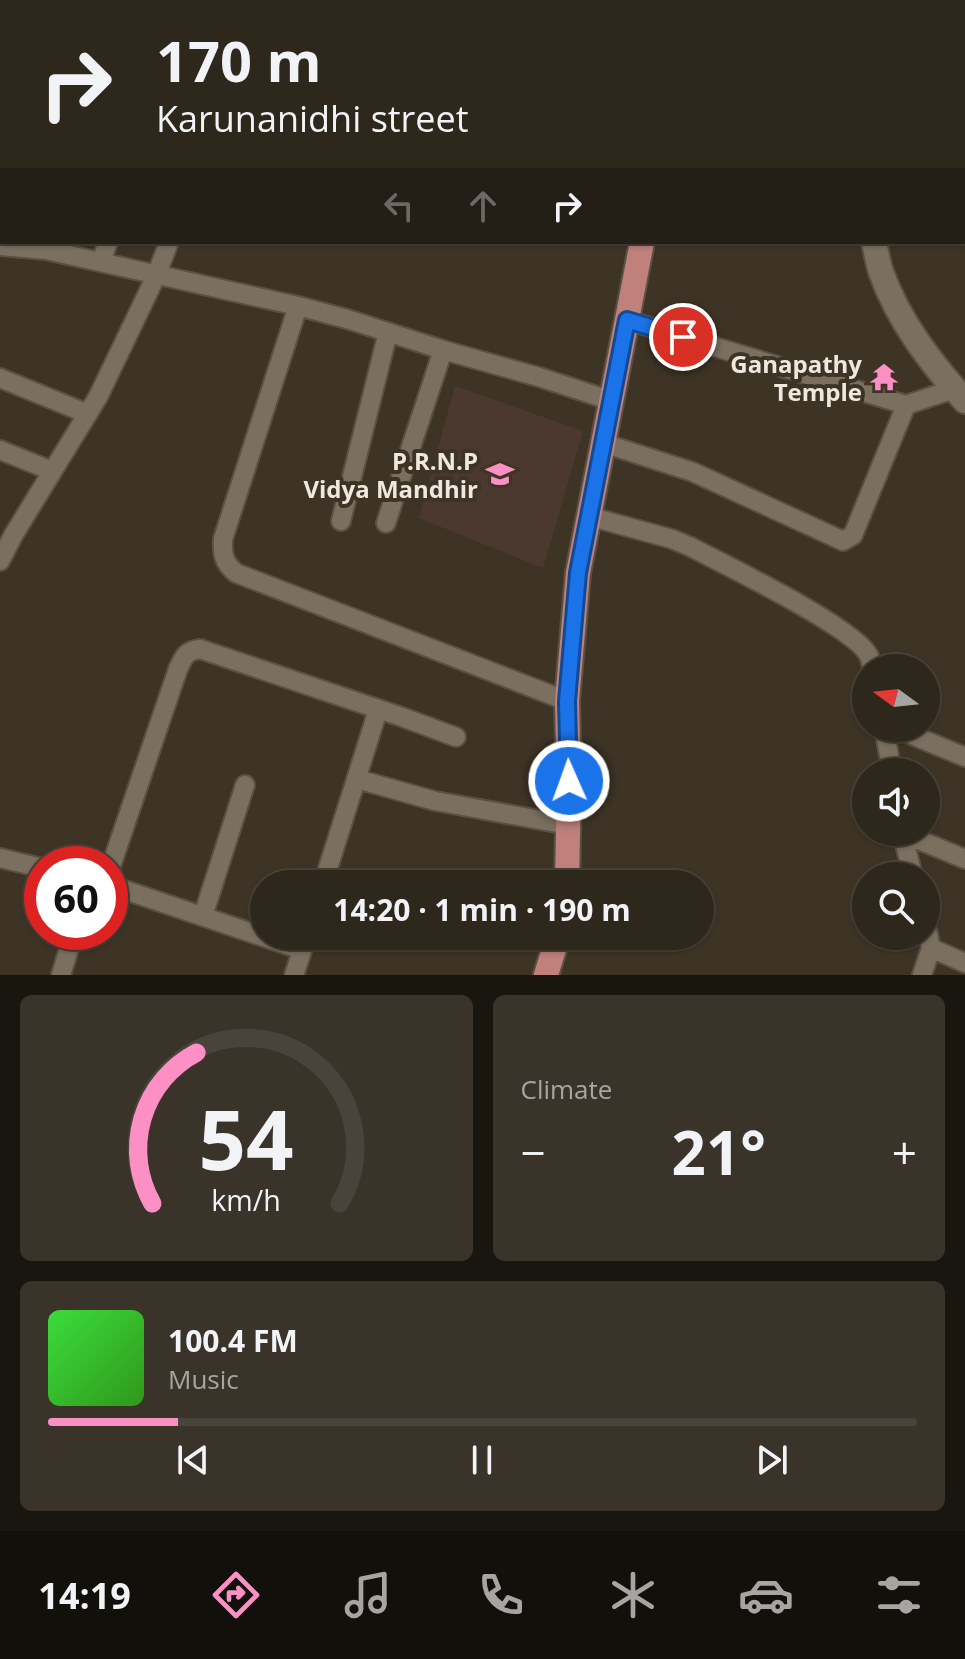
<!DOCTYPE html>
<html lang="en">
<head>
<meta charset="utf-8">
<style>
  :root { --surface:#2e271c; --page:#3a3329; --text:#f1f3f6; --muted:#a7a5a3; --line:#49443b; --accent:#fc8fc3 }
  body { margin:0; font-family:"Open Sans",sans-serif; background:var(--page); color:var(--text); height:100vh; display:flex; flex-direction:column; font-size:30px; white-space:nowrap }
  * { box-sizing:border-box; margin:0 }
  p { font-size:26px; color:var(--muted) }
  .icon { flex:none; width:44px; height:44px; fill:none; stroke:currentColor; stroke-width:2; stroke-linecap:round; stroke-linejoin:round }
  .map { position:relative; height:975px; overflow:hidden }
  .details { display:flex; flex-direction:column; gap:20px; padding:20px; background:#19150f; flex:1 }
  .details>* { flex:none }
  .banner { position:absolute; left:0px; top:0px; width:966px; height:244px; box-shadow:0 2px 6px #0004,0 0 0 2px var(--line); background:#2e271c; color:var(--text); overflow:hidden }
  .needle { width:52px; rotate:285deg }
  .controls { position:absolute; left:852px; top:654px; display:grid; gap:16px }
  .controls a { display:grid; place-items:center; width:88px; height:88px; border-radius:50%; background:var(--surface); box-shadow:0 2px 6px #0004,0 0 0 2px var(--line); font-size:40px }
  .speed { position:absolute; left:24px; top:846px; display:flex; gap:16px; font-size:40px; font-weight:700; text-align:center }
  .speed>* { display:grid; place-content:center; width:104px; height:104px; border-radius:50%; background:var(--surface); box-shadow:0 2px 6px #0004,0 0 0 2px var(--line); line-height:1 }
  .speed .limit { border:12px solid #d22; background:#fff; color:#111 }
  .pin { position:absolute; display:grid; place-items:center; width:68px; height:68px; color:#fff; margin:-34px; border:4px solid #fff; border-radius:50%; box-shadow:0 2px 8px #0007 }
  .me { position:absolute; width:88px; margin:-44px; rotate:358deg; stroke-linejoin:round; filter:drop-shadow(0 0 6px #0008) }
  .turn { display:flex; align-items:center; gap:28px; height:168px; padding:0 24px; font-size:36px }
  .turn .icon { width:104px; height:104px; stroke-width:2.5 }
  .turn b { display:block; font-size:56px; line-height:68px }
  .lanes { display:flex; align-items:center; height:76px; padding:0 24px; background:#0003; justify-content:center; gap:40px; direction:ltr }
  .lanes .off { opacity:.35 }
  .big { font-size:60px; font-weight:700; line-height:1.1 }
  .details .tile { flex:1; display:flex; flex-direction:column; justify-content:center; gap:12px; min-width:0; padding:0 28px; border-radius:12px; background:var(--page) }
  .details .dial { align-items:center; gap:0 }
  .dial svg { height:208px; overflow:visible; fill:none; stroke:var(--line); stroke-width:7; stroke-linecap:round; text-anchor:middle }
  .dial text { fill:var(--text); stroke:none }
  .song { display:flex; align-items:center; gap:24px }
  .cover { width:96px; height:96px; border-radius:12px; background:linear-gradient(135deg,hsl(120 70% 55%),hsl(110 70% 35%)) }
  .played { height:8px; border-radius:4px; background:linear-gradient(90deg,var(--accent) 15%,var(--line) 15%) }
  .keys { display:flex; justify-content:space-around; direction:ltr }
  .heat { display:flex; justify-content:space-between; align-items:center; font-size:44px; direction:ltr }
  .details .tiles { flex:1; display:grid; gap:20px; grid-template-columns:1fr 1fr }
  .tile:last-child { grid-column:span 2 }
  .trip { position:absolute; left:250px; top:870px; width:464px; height:80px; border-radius:40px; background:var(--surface); box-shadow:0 2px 6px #0004,0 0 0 2px var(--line); font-weight:700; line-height:80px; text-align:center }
  .dock { display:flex; height:128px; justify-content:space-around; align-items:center; background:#12100b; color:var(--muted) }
  .dock .icon { width:56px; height:56px }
  .dock .selected { color:var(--accent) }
  .dock b { font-size:36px; color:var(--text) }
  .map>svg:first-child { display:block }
</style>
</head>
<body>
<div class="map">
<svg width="965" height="975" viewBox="0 0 965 975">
  <rect width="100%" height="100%" fill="#3e3426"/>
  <path fill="#4b392f" d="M 455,386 L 583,431 L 543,568 L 419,518 Z"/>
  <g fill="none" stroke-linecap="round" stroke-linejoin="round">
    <defs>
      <path id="street" d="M 0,49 L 2,50
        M 964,77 L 965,77
        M 0,246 L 46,250 L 298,306 L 347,319 L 443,350 L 539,377 L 612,401
        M 101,262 L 108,242
        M 298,306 L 223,539 C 222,555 224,563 236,573 L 567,701
        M 0,378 L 88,414
        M 906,405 L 954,389
        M 603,443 L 693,472 L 843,541 L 853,535 L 906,405 L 627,320
        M 0,450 L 52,471
        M 588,516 L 672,539 L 691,547 C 725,565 856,628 869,656 C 871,660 871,664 872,668
        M 341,521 L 388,332
        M 386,523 L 443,350
        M 0,561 L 14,534 L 98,397 L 156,276 L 169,242
        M 884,728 L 892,772
        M 895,728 L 965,757
        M 357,779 L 435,801 L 568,825
        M 902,832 L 913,876
        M 902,833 L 965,859
        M 0,858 L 42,868
        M 110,869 L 178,669 C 184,657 185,651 200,649 L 402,717 L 456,737
        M 323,884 L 378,710
        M 110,885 L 302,950
        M 203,916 L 245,785
        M 931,948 L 965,963
        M 61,975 L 74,932
        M 294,975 L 307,936
        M 922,975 L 931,948 L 926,925"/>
      <path id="secondary" d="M 855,2 L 855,0
        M 874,242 C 876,252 878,263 881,272 C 899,322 931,363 965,401"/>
      <path id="primary" d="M 682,2 L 682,0
        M 567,884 L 569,781 L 567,701 L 578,573 L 642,242
        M 546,975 L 558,936"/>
    </defs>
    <use href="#street" stroke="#595144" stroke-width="22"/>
    <use href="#secondary" stroke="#595144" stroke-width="28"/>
    <use href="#primary" stroke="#595144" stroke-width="28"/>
    <use href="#street" stroke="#7b7060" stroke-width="18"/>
    <use href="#secondary" stroke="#7b7060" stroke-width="24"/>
    <use href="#primary" stroke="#c0807c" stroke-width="24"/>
  </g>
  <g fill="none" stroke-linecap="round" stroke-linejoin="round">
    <defs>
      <path id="route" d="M 569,781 L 567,701 L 578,573 L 627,320 L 683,337"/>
    </defs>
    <use href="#route" stroke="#114b97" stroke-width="20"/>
    <use href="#route" stroke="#1a73e8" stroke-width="14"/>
  </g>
  <defs>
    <symbol id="temple-bare" viewBox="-9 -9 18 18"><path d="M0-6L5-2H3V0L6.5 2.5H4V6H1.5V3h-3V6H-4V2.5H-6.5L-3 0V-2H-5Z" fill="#fc8fc3" stroke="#3e3426" stroke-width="2.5" paint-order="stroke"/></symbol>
    <symbol id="school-bare" viewBox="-9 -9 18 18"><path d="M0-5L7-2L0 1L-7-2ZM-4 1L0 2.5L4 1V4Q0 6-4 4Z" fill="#fc8fc3" stroke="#3e3426" stroke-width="2.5" paint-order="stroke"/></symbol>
  </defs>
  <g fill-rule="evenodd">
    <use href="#temple-bare" x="864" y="357" width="40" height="40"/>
    <use href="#school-bare" x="480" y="454" width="40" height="40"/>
  </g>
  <g text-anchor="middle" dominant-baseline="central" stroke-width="8" stroke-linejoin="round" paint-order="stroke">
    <g font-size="24" font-weight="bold" fill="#eee8df" stroke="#3e3426" text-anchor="end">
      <text x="862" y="363">Ganapathy<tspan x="862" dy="28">Temple</tspan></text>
      <text x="478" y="460">P.R.N.P<tspan x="478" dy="28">Vidya Mandhir</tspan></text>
    </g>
  </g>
</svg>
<div class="controls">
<a><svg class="needle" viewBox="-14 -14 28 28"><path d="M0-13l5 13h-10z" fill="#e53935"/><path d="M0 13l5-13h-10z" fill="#a7a5a3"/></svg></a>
<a><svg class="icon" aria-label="sound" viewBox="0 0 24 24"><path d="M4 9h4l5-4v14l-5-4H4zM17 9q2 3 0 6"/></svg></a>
<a><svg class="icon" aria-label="search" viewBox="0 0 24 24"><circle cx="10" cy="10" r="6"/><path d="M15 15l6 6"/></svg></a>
</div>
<div class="speed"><div class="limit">60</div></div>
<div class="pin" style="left:683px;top:337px;background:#d93025"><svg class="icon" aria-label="arrive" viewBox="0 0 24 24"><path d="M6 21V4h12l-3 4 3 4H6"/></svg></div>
<svg class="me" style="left:569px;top:781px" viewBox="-20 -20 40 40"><circle r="17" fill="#1a73e8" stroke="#fff" stroke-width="3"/><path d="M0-11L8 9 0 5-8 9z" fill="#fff"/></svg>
<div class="trip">14:20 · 1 min · 190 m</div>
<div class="banner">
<div class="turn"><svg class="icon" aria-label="right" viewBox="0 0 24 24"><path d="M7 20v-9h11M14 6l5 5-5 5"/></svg><div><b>170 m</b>Karunanidhi street</div></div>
<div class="lanes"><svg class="icon off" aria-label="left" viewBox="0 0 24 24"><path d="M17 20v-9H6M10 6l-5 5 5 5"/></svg><svg class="icon off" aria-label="ahead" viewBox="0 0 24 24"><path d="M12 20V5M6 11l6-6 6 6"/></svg><svg class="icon" aria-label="right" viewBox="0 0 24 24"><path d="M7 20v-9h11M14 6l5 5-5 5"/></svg></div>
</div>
</div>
<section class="details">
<div class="tiles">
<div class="tile dial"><svg viewBox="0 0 100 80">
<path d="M14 69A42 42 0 1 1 86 69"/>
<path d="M14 69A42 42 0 0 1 31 11" stroke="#fc8fc3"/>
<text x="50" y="56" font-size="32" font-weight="700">54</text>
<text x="50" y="72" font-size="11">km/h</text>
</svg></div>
<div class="tile"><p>Climate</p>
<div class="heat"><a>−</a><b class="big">21°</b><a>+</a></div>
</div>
<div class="tile">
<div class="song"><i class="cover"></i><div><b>100.4 FM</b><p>Music</p></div></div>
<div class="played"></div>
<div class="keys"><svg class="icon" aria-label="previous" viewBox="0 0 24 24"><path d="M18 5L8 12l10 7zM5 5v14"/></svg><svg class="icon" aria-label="pause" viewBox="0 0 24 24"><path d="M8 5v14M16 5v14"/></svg><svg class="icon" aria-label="next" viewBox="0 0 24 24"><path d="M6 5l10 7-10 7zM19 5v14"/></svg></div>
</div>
</div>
</section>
<nav class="dock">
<b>14:19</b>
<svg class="icon selected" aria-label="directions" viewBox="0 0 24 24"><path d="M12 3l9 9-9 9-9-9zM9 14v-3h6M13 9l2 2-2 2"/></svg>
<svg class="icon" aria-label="music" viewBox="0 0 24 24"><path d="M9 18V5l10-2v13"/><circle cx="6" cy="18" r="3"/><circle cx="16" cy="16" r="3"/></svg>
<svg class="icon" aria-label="phone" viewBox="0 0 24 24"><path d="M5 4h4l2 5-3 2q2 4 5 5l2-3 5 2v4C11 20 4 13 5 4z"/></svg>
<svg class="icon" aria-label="climate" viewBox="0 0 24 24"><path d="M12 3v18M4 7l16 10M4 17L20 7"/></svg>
<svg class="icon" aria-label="car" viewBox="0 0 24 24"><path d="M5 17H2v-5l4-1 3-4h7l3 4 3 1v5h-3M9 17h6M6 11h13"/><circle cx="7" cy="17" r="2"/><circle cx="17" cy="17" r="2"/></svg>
<svg class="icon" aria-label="filters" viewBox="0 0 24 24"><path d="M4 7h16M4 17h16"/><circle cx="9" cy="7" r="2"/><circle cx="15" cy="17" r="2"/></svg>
</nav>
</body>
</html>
